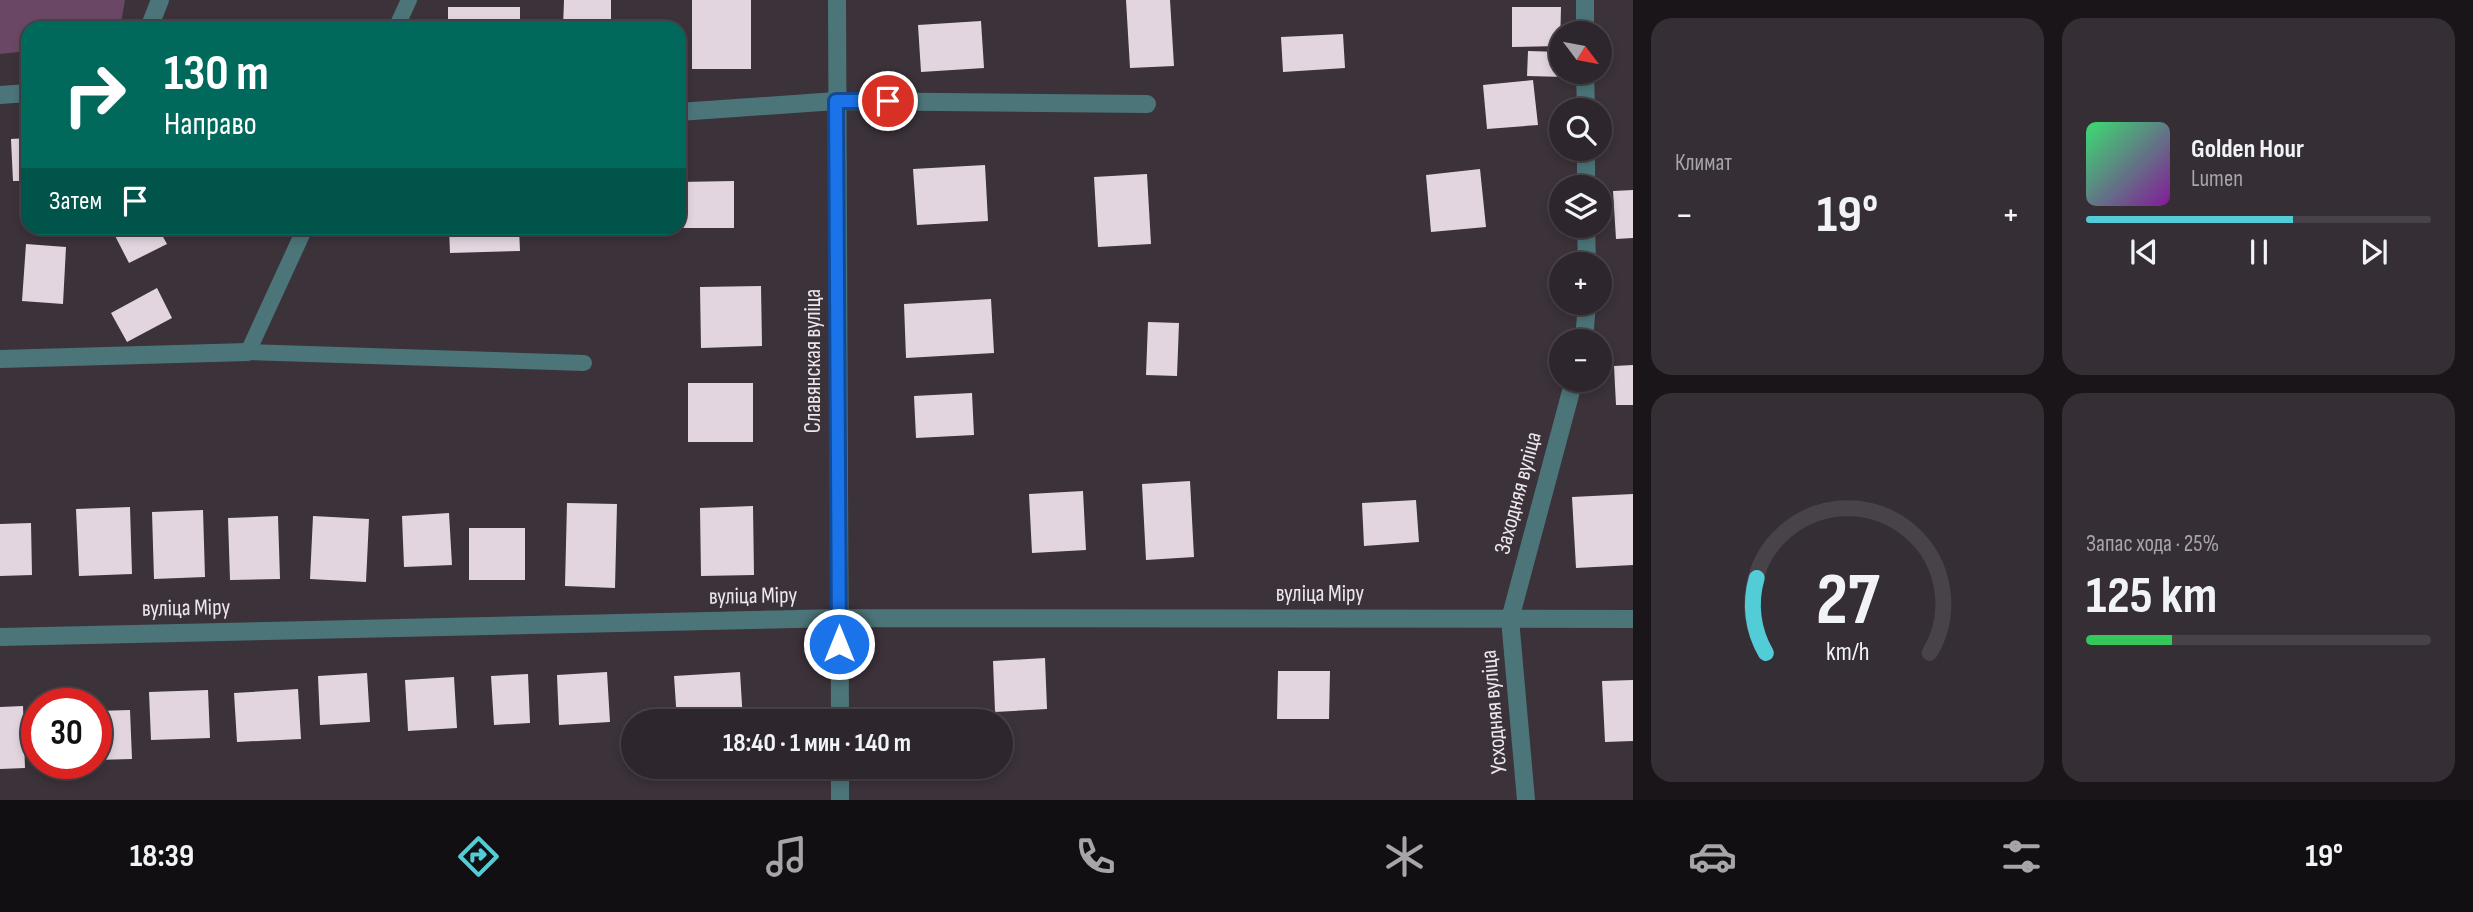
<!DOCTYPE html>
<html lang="ru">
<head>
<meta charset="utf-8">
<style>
  :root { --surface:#2d262c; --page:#352e34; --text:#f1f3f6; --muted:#a7a5a9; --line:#484348; --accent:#52ccd6 }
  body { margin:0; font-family:"Sofia Sans Condensed",sans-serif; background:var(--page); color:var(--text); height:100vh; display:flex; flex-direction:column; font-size:26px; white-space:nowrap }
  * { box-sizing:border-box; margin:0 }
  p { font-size:23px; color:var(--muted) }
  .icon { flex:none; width:38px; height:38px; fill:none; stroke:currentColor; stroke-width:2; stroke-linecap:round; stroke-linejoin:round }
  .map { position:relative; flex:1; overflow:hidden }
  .details { display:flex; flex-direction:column; gap:18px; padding:18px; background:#191518; width:840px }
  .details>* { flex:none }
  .hud { position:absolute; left:21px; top:21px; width:665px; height:214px; border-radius:21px; box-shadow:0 4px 10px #0003,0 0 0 2px var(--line); background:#00695c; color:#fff; overflow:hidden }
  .needle { width:46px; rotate:122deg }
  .tools { position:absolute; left:1549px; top:21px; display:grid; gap:14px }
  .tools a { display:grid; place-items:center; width:63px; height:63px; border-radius:50%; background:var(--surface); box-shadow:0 4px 10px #0003,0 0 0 2px var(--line); font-size:35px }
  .speed { position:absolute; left:21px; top:688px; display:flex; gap:14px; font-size:35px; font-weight:700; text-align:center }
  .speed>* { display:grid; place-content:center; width:91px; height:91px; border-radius:50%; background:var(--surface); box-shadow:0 4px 10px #0003,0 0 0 2px var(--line); line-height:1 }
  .speed .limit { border:10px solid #d22; background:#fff; color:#111 }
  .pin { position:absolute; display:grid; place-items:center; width:60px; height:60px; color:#fff; margin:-30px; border:4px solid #fff; border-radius:50%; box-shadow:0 2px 7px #0007 }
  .me { position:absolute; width:77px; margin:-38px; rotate:0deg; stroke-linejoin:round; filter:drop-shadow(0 0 5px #0008) }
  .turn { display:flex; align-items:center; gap:24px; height:147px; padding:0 28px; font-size:32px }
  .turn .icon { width:91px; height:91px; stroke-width:2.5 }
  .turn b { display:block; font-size:49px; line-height:60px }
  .then { display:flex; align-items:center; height:66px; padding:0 28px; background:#0003; gap:14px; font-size:26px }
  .big { font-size:52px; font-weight:700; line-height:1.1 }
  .details .tile { flex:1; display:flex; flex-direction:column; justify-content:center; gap:10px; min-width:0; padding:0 24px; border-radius:21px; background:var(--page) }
  .details .dial { align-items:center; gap:0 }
  .dial svg { height:182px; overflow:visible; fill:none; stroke:var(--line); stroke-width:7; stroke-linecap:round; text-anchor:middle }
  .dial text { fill:var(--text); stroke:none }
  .song { display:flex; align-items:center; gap:21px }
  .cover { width:84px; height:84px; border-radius:10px; background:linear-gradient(135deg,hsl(140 70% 55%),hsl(290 70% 35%)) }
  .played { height:7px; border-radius:4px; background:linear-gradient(90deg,var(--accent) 60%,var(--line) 60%) }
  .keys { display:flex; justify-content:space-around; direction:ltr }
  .heat { display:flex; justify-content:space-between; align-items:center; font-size:38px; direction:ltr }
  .charge { height:10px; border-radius:5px; background:linear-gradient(90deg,#34c759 25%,var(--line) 0) }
  .details .tiles { flex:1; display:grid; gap:18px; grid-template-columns:repeat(2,1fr) }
  .trip { position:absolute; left:621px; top:709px; width:392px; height:70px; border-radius:35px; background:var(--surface); box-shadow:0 4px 10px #0003,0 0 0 2px var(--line); font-weight:700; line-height:70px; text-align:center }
  .dock { display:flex; height:112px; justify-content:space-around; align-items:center; background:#120f12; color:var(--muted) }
  .dock .icon { width:49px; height:49px }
  .dock .active { color:var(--accent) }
  .dock b { font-size:32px; color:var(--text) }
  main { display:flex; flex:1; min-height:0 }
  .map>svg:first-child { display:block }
</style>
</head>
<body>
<main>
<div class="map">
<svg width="1633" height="800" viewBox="0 0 1633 800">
  <rect width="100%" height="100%" fill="#3c323a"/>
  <path fill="#6a4865" d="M 0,0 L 125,0 L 120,28 L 28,28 L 28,51 L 0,54 Z"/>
  <path fill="#e2d5e0" d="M 564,0 L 611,0 L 611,28 L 563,28 Z
    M 692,0 L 751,0 L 751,69 L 692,69 Z
    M 1126,0 L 1170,0 L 1174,66 L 1130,68 Z
    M 448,7 L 520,7 L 520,28 L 448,28 Z
    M 1512,7 L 1561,7 L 1560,46 L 1512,47 Z
    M 981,21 L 984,68 L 921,72 L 918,25 Z
    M 1343,34 L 1345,68 L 1283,72 L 1281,37 Z
    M 1528,51 L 1561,52 L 1561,72 L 1565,72 L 1565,77 L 1527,76 Z
    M 1533,80 L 1538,125 L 1487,129 L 1483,85 Z
    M 28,138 L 28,181 L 13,181 L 11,139 Z
    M 985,165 L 988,221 L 917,225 L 913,169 Z
    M 1480,169 L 1486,227 L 1431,232 L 1426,175 Z
    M 1147,174 L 1151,244 L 1098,247 L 1094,177 Z
    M 734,181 L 734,228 L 679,228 L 679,182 Z
    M 1633,190 L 1633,238 L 1616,239 L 1613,191 Z
    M 111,228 L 158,228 L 167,244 L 129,263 Z
    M 449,228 L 519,228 L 520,251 L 450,253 Z
    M 576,228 L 616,228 L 616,236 L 575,236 Z
    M 26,244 L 66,247 L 63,304 L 22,301 Z
    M 761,286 L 762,346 L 701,348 L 700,287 Z
    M 157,288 L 172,318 L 127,342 L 111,313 Z
    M 991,299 L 994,353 L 906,358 L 904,304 Z
    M 1148,322 L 1179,323 L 1177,376 L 1146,375 Z
    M 1633,365 L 1633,405 L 1616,405 L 1614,366 Z
    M 688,383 L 753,383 L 753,442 L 688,442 Z
    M 972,393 L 974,435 L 916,438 L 914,396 Z
    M 1190,481 L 1194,557 L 1146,560 L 1142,484 Z
    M 1083,491 L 1086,550 L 1032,553 L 1029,494 Z
    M 1633,494 L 1633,565 L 1576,568 L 1572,497 Z
    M 1416,500 L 1419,542 L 1364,546 L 1362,503 Z
    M 567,503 L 617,504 L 615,588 L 565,586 Z
    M 753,506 L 754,575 L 701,576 L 700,508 Z
    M 130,507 L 132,574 L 79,576 L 76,509 Z
    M 203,510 L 205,577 L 154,579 L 152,512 Z
    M 449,513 L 452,565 L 404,567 L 402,516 Z
    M 278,516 L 280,579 L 230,580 L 228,518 Z
    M 313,516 L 369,519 L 366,582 L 310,579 Z
    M 31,523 L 32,575 L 0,576 L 0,524 Z
    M 469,528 L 525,528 L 525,580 L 469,580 Z
    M 1045,658 L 1047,709 L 995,712 L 993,661 Z
    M 1278,671 L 1330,671 L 1329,719 L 1277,719 Z
    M 607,672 L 610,722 L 559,725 L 557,675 Z
    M 740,672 L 743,721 L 677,721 L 674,676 Z
    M 367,673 L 370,722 L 320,725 L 318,676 Z
    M 528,674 L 530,723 L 494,725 L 491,676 Z
    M 454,677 L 457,728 L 408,731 L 405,680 Z
    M 1633,680 L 1633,741 L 1605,742 L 1602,681 Z
    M 298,689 L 301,739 L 237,742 L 234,693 Z
    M 208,690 L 210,738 L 151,740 L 149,692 Z
    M 23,706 L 25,768 L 0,769 L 0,707 Z
    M 130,710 L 132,759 L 96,760 L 96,711 Z"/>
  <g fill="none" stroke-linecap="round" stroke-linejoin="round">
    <path stroke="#4c7579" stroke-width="16" d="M 396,28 L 409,0
      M 305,228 L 248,352 L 584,363"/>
    <path stroke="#4c7579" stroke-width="18" d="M 837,0 L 840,721
      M 1585,0 L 1585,33
      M 149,28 L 160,0
      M 1585,72 L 1586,110
      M 0,95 L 28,93
      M 679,112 L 836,101 L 1147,104
      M 1586,149 L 1586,187
      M 1586,226 L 1587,264
      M 1584,341 L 1587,303
      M 0,359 L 248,352
      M 0,637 L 839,618 L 1633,619
      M 840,766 L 840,800
      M 1526,800 L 1510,619 L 1574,380"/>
  </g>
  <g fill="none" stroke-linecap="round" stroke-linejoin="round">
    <defs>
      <path id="route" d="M 839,644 L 836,101 L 888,101"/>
    </defs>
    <use href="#route" stroke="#114b97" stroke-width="18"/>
    <use href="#route" stroke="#1a73e8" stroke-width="12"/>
  </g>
  <g text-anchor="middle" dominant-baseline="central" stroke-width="7" stroke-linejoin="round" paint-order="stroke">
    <g font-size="23" fill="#ede7ec" stroke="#3c323a">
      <text transform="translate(813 361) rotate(-90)">Славянская вуліца</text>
      <text transform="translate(1518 493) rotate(-75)">Заходняя вуліца</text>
      <text x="1320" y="594">вуліца Міру</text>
      <text transform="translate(753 596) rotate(-1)">вуліца Міру</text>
      <text transform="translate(186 608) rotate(-1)">вуліца Міру</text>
      <text transform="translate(1494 712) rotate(-95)">Усходняя вуліца</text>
    </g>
  </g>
</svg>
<div class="tools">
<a><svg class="needle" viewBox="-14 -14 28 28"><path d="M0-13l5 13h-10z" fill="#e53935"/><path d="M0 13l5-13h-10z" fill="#a7a5a9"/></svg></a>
<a><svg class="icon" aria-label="search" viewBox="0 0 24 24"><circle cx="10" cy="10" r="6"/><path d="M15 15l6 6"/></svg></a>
<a><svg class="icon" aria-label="layers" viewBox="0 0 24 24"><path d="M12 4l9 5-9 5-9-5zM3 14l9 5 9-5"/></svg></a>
<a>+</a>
<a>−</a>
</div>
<div class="speed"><div class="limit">30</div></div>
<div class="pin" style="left:888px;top:101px;background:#d93025"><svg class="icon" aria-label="arrive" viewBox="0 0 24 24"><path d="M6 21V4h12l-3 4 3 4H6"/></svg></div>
<svg class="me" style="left:839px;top:644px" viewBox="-20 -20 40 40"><circle r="17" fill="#1a73e8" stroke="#fff" stroke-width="3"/><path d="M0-11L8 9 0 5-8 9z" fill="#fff"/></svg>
<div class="trip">18:40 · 1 мин · 140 m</div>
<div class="hud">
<div class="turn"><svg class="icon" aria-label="right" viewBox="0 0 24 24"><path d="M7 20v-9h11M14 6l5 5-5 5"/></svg><div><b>130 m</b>Направо</div></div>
<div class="then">Затем<svg class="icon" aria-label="arrive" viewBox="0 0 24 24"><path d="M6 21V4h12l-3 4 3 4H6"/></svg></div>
</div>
</div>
<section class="details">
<div class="tiles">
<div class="tile"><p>Климат</p>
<div class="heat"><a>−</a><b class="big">19°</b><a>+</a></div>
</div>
<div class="tile">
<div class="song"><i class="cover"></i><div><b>Golden Hour</b><p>Lumen</p></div></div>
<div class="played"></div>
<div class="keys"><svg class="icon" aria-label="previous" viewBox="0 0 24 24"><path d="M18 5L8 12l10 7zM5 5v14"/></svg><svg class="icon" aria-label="pause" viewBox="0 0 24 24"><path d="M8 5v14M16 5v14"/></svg><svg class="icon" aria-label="next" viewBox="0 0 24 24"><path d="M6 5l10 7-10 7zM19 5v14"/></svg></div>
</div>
<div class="tile dial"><svg viewBox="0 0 100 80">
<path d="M14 69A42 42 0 1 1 86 69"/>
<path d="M14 69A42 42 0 0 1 10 36" stroke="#52ccd6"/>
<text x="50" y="56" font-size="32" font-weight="700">27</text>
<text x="50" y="72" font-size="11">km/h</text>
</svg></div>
<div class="tile"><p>Запас хода · 25%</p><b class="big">125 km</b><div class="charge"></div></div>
</div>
</section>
</main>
<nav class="dock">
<b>18:39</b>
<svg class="icon active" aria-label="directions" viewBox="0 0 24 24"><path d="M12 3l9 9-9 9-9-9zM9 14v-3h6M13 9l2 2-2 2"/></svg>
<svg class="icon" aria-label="music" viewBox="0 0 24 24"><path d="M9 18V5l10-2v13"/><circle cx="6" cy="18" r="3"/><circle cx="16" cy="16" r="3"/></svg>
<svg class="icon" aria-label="phone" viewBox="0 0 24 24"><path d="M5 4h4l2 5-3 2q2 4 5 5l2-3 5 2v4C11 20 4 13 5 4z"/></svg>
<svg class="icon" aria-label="climate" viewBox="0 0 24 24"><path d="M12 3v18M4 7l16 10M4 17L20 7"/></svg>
<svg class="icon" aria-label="car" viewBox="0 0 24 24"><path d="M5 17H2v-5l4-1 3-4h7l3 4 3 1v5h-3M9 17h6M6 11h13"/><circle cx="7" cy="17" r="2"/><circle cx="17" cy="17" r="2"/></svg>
<svg class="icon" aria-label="filters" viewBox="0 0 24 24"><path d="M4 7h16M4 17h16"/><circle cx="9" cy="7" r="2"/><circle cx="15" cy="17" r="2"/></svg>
<b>19°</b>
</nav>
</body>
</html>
